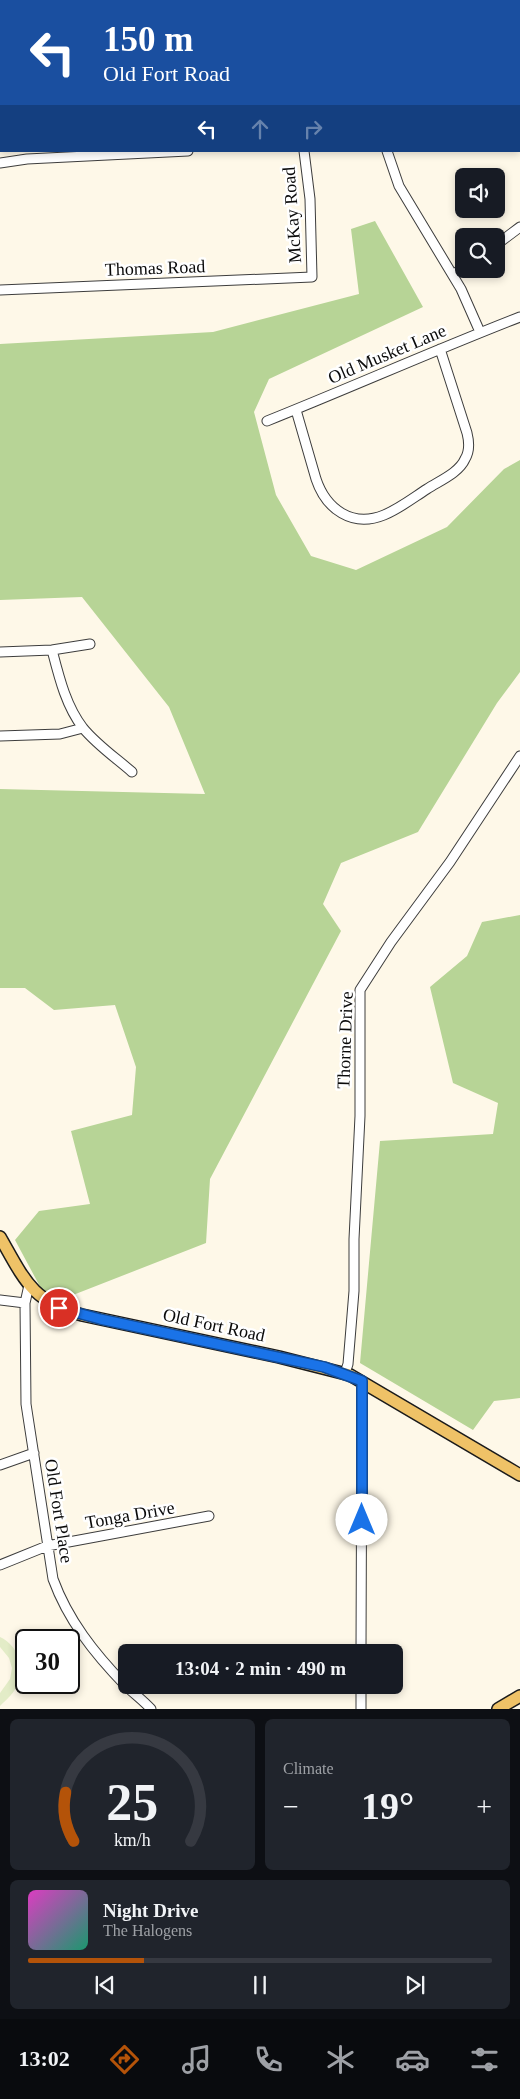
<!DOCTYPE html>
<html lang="en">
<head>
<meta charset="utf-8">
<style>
  :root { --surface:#171b24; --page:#20242c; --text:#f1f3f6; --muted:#9ea1a6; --line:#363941; --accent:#b45309 }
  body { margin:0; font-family:Georgia,serif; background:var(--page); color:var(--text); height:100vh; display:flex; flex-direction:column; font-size:19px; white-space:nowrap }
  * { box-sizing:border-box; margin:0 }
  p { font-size:16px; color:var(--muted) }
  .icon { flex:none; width:28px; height:28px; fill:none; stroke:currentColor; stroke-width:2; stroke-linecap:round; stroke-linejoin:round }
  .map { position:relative; height:1709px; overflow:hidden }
  .panel { display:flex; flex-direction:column; gap:10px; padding:10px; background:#0d0f14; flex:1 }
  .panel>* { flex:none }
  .banner { position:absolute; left:0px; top:0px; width:520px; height:152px; box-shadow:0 2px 8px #0003; background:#1a4fa0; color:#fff; overflow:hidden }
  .buttons { position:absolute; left:455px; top:168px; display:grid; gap:10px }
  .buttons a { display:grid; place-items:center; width:50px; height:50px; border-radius:8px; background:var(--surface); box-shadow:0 2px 8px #0003; font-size:25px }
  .speed { position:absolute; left:15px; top:1629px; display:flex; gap:10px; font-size:25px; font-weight:700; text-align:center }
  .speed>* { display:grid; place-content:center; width:65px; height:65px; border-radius:50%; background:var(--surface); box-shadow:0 2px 8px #0003; line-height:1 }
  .speed .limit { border:2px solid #111; border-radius:8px; background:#fff; color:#111 }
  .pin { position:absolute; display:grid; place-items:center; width:42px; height:42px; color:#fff; margin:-21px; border:2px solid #fff; border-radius:50%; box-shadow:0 1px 5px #0007 }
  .me { position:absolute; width:55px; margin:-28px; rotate:0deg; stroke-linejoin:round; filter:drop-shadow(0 0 4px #0008) }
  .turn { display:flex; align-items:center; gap:18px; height:105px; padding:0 20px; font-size:22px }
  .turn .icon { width:65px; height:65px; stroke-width:2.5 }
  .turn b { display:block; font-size:35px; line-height:42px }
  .lanes { display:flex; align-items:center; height:48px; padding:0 20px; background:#0003; justify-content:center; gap:25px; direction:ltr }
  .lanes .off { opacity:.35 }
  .big { font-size:38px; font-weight:600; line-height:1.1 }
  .panel .tile { flex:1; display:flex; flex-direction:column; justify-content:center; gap:8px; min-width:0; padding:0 18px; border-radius:8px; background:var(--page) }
  .panel .dial { align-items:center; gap:0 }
  .dial svg { height:130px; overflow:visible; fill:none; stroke:var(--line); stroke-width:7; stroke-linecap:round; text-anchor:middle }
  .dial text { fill:var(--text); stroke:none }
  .song { display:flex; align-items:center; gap:15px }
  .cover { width:60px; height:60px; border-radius:8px; background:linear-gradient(135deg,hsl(310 70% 55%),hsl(160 70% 35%)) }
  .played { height:5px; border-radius:2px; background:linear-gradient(90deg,var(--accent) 25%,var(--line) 25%) }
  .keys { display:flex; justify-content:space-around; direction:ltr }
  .heat { display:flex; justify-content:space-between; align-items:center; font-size:28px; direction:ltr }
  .panel .tiles { flex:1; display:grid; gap:10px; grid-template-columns:1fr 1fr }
  .tile:last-child { grid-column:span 2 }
  .trip { position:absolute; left:118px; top:1644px; width:285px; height:50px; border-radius:8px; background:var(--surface); box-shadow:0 2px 8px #0003; font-weight:600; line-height:50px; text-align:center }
  .tabs { display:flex; height:80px; justify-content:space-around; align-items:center; background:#090b0e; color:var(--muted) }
  .tabs .icon { width:35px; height:35px }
  .tabs .selected { color:var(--accent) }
  .tabs b { font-size:22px; color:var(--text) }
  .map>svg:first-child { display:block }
</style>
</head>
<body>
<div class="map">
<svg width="520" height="1709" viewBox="0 0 520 1709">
  <rect width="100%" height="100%" fill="#fef8e8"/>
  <path fill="#b7d496" d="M 375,221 L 423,307 L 269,379 L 254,412 L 276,495 L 311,556 L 356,570 L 447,527 L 504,469 L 520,460 L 520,672 L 497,703 L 418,832 L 341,863 L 323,904 L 341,931 L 210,1179 L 206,1243 L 73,1295 L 44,1294 L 15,1240 L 39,1211 L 90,1204 L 71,1131 L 132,1115 L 136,1067 L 115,1005 L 54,1010 L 25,988 L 0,988 L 0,789 L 205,794 L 169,707 L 82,597 L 0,600 L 0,344 L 213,332 L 359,294 L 351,229 Z
    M 520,915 L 520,1398 L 494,1401 L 473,1430 L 360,1363 L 380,1141 L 493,1134 L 498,1103 L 453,1083 L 430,987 L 467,956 L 482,922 Z"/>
  <path fill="#e3ecc7" d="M 0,1637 C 19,1646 27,1670 16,1688 C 12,1695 5,1701 0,1706 L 0,1693 L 10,1679 L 12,1668 L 9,1658 L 0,1647 Z"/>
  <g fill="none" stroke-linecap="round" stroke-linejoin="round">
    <defs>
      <path id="minor" d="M 25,0 L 26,1
        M 377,0 L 378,1
        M 8,1 L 11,0
        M 0,4 L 1,4
        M 519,32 L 520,31
        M 387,151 L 399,186 L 461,289 L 480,332
        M 0,163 L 27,159 L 188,151
        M 496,245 L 520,227
        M 453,275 L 464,267
        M 0,290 L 312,277 L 310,199 L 304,151
        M 296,410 L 316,479 C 326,509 352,528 384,515 C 399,509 413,498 427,489 C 439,481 459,473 465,459 C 470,451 469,441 467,433 L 440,349
        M 267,421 C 352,387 435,350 520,317
        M 52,650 C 59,677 66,706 83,728 C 97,745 116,758 132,772
        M 0,652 L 52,650 L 90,644
        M 0,736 L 60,734 L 83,728
        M 29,1285 L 25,1303 L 26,1404 L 53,1579 C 68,1620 94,1653 125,1685 C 133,1693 143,1700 151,1709
        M 0,1300 L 25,1303
        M 345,1373 L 348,1364 L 354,1291 L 354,1239 L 360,1116 L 360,990 L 391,942 L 450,862 L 520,756
        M 0,1465 L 34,1453
        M 0,1565 L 47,1546 L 209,1516
        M 361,1652 L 362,1381
        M 361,1685 L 361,1709"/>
      <path id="major" d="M 0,1237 C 24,1279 32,1302 82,1315 L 279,1357 L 350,1375 L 520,1475
        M 498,1709 L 520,1696"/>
    </defs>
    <use href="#minor" stroke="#3d3d3d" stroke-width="11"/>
    <use href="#major" stroke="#1b1b1b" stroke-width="14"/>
    <use href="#minor" stroke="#fff" stroke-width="9"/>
    <use href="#major" stroke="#efc267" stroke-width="11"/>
  </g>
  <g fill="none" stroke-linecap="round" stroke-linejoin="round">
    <defs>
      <path id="route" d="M 59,1308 L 100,1319 L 324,1367 L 362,1381 L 362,1520"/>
    </defs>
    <use href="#route" stroke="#114b97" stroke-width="12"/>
    <use href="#route" stroke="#1a73e8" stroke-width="9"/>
  </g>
  <g text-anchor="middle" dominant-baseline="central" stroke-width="5" stroke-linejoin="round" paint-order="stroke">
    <g font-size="18" fill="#0a0a0a" stroke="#fff">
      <text transform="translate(292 215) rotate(-94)">McKay Road</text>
      <text transform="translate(155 268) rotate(-2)">Thomas Road</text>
      <text transform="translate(387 354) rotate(-23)">Old Musket Lane</text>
      <text transform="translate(345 1040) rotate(-88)">Thorne Drive</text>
      <text transform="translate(214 1325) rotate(12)">Old Fort Road</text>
      <text transform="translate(59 1511) rotate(81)">Old Fort Place</text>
      <text transform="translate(130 1515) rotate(-10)">Tonga Drive</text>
    </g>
  </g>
</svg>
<div class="buttons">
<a><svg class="icon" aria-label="sound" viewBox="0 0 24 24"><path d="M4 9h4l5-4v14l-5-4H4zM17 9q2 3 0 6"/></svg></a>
<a><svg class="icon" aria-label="search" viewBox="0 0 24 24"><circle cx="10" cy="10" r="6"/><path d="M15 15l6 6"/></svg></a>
</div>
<div class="speed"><div class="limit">30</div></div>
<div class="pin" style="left:59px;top:1308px;background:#d93025"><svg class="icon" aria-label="arrive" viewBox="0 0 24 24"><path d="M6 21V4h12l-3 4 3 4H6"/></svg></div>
<svg class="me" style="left:362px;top:1520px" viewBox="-20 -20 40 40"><circle r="19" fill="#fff"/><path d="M0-13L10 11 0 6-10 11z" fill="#1a73e8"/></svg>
<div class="trip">13:04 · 2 min · 490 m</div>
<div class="banner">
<div class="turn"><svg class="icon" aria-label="left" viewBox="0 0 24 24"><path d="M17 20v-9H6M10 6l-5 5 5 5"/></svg><div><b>150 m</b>Old Fort Road</div></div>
<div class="lanes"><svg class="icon" aria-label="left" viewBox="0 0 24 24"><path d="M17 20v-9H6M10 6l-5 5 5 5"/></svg><svg class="icon off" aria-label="ahead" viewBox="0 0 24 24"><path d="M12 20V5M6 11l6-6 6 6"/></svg><svg class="icon off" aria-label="right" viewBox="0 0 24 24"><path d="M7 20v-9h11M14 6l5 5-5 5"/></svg></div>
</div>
</div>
<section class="panel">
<div class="tiles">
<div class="tile dial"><svg viewBox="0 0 100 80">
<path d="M14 69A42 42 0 1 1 86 69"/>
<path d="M14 69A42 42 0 0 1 9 39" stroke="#b45309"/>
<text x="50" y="56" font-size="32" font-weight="700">25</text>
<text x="50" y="72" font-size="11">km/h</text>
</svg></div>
<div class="tile"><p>Climate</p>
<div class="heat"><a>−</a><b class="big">19°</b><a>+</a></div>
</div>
<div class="tile">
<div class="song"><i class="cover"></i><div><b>Night Drive</b><p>The Halogens</p></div></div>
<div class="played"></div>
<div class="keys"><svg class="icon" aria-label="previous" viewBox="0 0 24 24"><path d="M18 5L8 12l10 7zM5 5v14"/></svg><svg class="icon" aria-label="pause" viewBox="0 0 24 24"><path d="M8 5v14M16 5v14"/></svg><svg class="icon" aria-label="next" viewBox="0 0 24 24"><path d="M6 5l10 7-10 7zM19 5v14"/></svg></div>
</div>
</div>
</section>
<nav class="tabs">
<b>13:02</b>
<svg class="icon selected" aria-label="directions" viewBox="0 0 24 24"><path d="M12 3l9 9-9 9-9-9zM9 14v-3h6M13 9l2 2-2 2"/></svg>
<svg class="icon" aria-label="music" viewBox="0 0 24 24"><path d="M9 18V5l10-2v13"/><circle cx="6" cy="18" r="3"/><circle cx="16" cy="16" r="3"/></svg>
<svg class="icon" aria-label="phone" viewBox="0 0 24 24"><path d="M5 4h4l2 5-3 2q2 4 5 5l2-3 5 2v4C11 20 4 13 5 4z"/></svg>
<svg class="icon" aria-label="climate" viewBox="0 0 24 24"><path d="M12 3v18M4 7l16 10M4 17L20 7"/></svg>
<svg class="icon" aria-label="car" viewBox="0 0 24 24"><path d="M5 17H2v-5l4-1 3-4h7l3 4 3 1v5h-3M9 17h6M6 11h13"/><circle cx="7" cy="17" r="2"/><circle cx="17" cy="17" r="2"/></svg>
<svg class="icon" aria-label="filters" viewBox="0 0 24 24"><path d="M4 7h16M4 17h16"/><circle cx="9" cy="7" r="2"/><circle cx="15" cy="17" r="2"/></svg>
</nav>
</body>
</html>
